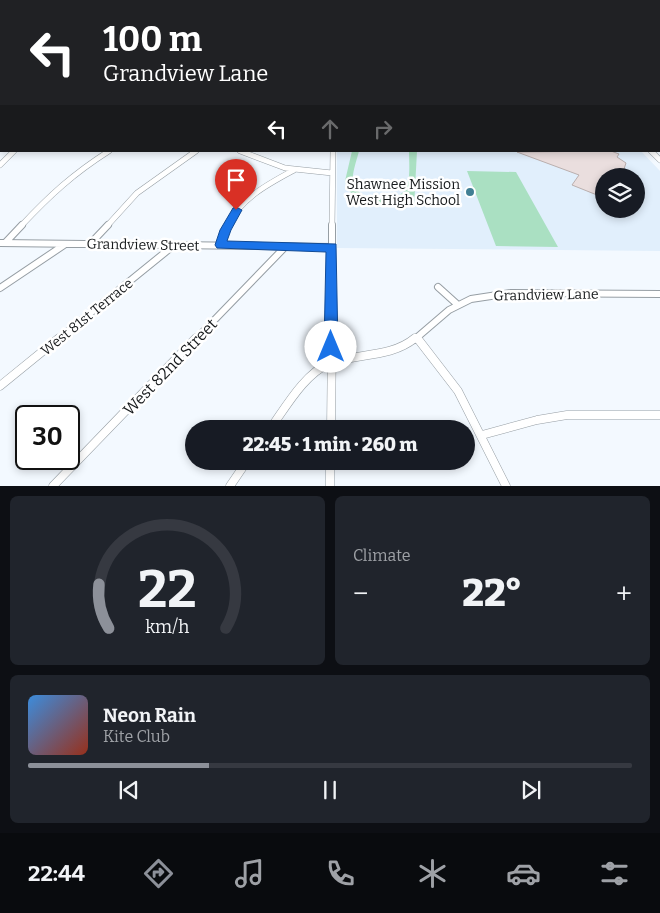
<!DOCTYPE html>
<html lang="en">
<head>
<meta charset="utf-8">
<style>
  :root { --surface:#171b24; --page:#20242c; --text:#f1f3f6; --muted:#9ea1a6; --line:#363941; --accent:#8c9099 }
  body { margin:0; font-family:Bitter,serif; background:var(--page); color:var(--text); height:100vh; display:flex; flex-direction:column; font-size:19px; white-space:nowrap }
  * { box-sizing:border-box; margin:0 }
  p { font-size:16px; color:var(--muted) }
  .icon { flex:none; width:28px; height:28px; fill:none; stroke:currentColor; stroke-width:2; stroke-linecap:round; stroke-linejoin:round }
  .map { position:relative; height:486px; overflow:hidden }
  .side { display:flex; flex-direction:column; gap:10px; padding:10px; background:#0d0f14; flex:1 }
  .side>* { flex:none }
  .guide { position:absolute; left:0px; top:0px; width:660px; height:152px; box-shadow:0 2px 8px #0003; background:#202124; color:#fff; overflow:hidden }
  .controls { position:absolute; left:595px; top:168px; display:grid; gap:10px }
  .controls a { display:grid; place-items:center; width:50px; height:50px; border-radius:50%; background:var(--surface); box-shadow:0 2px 8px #0003; font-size:25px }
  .speed { position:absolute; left:15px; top:405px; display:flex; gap:10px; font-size:25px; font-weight:700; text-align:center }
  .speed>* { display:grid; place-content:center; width:65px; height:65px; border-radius:50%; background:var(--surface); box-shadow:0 2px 8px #0003; line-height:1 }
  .speed .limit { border:2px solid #111; border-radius:8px; background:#fff; color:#111 }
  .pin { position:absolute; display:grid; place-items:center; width:42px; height:42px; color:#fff; margin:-51px -21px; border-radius:50% 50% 50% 0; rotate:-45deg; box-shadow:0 0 5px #0007 }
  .pin .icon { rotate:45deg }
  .me { position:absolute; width:55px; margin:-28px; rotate:0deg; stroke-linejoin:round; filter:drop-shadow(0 0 4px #0008) }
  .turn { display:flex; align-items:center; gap:18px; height:105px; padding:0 20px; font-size:22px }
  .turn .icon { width:65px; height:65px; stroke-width:2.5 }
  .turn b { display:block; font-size:35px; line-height:42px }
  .lanes { display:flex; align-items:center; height:48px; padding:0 20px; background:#0003; justify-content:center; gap:25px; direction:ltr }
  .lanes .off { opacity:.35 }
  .big { font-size:38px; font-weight:800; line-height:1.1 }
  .side .tile { flex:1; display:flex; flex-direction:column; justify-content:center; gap:8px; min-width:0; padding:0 18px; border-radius:8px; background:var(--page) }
  .side .dial { align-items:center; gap:0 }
  .dial svg { height:130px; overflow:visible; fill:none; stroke:var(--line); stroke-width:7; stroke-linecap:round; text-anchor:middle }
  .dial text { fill:var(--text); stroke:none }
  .song { display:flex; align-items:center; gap:15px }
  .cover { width:60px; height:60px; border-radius:8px; background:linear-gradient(135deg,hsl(210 70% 55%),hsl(10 70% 35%)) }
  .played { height:5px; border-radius:2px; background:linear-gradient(90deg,var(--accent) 30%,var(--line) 30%) }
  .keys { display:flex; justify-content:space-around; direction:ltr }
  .heat { display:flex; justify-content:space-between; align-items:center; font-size:28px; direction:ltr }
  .side .tiles { flex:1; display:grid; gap:10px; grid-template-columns:1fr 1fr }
  .tile:last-child { grid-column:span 2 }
  .trip { position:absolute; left:185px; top:420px; width:290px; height:50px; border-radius:25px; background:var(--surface); box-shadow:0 2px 8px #0003; font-weight:800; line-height:50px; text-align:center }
  .tab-bar { display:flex; height:80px; justify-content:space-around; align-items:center; background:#090b0e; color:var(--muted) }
  .tab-bar .icon { width:35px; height:35px }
  .tab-bar .current { color:var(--accent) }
  .tab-bar b { font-size:22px; color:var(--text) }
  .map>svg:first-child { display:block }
</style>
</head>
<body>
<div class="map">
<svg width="660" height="486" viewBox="0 0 660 486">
  <rect width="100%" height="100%" fill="#f3f9ff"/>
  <path fill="#e1effc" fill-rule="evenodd" d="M 337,151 L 641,151 L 660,171 L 660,251 L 337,248 ZM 604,176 L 636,176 L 636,209 L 604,209 Z"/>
  <path fill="#aae0c2" d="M 352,151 L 359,151 C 357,160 350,177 354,185 C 361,202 395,204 405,190 C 411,181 409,162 409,151 L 417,151 L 414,207 L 405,206 L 405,199 C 386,208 351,207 345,181 Z
    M 467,171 L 516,172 L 558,247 L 496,246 Z"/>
  <path fill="#eadede" stroke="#baafae" d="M 611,151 L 619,154 L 617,157 L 626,163 L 623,172 L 633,176 L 604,176 L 604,182 L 597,195 L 572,185 L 579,175 L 517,152 Z"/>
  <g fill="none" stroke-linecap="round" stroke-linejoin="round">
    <defs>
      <path id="minor-far2" d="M 240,151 L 285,168 L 332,173
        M 651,151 L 660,160
        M 0,165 L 14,151
        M 21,226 C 50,195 73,174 109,151
        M 107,226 L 137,193 L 196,151
        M 227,226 C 241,198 268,184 294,170
        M 332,226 L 333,151"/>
      <path id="minor-far1" d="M 0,243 L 332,247
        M 5,243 L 22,225
        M 90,244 L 108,225
        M 221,245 L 228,225
        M 438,287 L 458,305
        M 0,288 L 64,245
        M 57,340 L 173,246
        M 195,340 L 285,247
        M 332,340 L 332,225
        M 414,340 L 449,310 L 471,299 L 511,293 L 660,294"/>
      <path id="minor" d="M 418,339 L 458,391 L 506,486
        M 0,386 L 59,338
        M 270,429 C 286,407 304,374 330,363 C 357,353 391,358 415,338
        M 331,429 L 332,338
        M 482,435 L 537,420 L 567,415 L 660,415
        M 330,461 L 330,486
        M 53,486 L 196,338
        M 230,486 L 247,461"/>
      <path id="secondary" d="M 659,69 L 660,69 L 660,70 L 659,70 Z"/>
    </defs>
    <use href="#minor-far2" stroke="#969ea4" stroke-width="6"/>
    <use href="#minor-far1" stroke="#969ea4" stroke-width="8"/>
    <use href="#minor" stroke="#969ea4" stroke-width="9"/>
    <use href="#secondary" stroke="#969ea4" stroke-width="1"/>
    <use href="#minor-far2" stroke="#fff" stroke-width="5"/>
    <use href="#minor-far1" stroke="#fff" stroke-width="6"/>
    <use href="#minor" stroke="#fff" stroke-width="8"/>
    <use href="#secondary" fill="#fbd8ce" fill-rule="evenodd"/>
  </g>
  <linearGradient id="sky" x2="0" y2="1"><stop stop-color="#85caea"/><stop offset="0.5" stop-color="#fafcff"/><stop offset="1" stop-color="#fafcff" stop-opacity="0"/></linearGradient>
  <rect width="660" height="137" fill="url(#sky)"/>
  <path fill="#1a73e8" stroke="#114b97" d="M 236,207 L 242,210 L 231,230 L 227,241 L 336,244 L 338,347 L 336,352 L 331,354 L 326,352 L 324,347 L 326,252 L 217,248 L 215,245 L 220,230 L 233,208 Z"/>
  <circle fill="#417f94" stroke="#fff" stroke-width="2" cx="470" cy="192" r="5"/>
  <g text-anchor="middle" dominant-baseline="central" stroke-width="5" stroke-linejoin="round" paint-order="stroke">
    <g font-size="14" fill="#171a1c" stroke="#fff" text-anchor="end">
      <text x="460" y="184">Shawnee Mission<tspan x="460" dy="16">West High School</tspan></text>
    </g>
    <g font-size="14" fill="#171a1c" stroke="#fff">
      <text transform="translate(143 245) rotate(1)">Grandview Street</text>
      <text transform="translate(546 295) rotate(-1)">Grandview Lane</text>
      <text transform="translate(87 317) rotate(-39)">West 81st Terrace</text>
    </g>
    <g font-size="16" fill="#171a1c" stroke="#fff">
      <text transform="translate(170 367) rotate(-46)">West 82nd Street</text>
    </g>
  </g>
</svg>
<div class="controls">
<a><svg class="icon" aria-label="layers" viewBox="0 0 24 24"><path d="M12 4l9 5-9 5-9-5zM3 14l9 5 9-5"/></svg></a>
</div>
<div class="speed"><div class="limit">30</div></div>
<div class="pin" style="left:236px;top:210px;background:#d93025"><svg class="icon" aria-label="arrive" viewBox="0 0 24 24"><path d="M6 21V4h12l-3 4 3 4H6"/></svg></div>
<svg class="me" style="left:331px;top:347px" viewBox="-20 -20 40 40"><circle r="19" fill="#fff"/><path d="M0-13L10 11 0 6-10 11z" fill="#1a73e8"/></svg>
<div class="trip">22:45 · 1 min · 260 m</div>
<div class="guide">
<div class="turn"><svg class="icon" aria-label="left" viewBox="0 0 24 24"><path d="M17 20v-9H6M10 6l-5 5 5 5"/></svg><div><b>100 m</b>Grandview Lane</div></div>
<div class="lanes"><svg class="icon" aria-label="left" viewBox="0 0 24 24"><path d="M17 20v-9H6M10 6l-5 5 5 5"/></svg><svg class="icon off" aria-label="ahead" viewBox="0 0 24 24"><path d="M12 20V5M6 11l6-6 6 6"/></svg><svg class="icon off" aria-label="right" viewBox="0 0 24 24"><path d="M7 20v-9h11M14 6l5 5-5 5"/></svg></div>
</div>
</div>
<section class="side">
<div class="tiles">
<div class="tile dial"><svg viewBox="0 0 100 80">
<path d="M14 69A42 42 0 1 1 86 69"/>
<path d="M14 69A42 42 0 0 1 8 42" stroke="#8c9099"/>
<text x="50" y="56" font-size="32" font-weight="700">22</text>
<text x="50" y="72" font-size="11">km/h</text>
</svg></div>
<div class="tile"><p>Climate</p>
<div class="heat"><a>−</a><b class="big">22°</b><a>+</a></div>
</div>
<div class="tile">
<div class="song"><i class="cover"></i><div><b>Neon Rain</b><p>Kite Club</p></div></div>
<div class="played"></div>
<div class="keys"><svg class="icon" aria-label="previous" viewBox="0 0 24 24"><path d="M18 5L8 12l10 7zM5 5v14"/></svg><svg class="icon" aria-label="pause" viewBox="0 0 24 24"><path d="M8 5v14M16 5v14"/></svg><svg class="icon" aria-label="next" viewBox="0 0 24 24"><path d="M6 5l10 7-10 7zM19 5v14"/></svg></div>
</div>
</div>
</section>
<nav class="tab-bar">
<b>22:44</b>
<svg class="icon current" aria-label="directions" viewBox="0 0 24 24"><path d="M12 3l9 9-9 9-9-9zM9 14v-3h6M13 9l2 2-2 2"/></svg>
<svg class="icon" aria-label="music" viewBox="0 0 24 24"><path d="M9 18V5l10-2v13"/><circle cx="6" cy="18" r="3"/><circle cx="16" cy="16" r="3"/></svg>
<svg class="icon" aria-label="phone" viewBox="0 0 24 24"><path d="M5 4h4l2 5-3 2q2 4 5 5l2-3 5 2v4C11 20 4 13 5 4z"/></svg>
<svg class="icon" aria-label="climate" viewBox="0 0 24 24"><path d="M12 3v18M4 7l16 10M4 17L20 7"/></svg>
<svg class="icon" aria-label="car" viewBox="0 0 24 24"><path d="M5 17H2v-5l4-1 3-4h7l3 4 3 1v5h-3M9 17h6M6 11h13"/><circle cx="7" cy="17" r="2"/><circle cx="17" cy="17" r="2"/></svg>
<svg class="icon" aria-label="filters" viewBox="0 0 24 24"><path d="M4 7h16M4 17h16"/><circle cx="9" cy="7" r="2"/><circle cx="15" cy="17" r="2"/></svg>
</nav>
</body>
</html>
